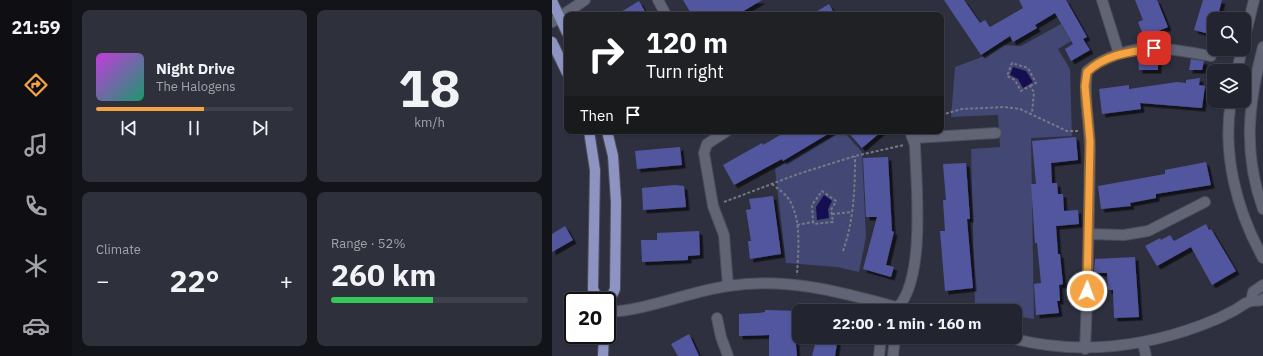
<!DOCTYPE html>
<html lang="en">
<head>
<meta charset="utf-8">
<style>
  :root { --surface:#22242f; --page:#2e303b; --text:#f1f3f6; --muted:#a2a4aa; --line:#3f414b; --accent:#f4a444 }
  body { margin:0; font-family:"IBM Plex Sans",sans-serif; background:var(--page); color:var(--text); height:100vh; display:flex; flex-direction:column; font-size:15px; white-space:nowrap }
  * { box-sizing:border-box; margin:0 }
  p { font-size:13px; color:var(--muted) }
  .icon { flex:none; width:22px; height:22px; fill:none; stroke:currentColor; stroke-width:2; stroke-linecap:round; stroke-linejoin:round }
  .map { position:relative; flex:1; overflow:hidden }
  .details { display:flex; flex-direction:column; gap:10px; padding:10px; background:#13141a; width:480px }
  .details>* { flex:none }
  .guide { position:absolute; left:12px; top:12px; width:380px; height:122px; border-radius:8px; box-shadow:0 1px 3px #0004,0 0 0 1px var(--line); background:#202124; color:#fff; overflow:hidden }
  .fabs { position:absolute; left:655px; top:12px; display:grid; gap:8px }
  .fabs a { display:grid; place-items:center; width:44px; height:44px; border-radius:8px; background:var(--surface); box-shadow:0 1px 3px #0004,0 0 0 1px var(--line); font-size:20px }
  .speed { position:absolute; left:12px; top:292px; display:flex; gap:8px; font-size:20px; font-weight:700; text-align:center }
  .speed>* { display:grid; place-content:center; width:52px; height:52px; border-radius:50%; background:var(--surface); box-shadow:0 1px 3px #0004,0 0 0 1px var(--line); line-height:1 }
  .speed .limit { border:2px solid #111; border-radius:6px; background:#fff; color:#111 }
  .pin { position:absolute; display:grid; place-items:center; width:34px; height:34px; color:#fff; margin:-17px; border-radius:8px; box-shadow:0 2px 6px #0006 }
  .me { position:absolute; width:44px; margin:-22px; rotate:2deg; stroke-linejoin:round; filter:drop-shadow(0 0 3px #0008) }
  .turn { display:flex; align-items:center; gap:14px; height:84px; padding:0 16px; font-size:18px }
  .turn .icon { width:52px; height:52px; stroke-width:2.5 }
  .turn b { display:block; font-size:28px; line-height:34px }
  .then { display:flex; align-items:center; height:38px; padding:0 16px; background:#0003; gap:8px; font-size:15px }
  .big { font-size:30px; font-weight:800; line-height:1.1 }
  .details .tile { flex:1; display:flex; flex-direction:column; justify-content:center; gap:6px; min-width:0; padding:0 14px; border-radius:8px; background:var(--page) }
  .details .dial { align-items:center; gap:0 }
  .dial b { font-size:52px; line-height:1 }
  .song { display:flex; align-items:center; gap:12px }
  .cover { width:48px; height:48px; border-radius:6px; background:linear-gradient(135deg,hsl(290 70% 55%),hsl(160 70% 35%)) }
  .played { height:4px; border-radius:2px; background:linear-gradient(90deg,var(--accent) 55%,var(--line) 55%) }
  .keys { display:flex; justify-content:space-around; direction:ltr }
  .heat { display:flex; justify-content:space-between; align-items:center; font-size:22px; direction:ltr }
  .charge { height:6px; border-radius:3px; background:linear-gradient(90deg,#34c759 52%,var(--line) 0) }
  .details .tiles { flex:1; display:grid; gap:10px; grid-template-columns:repeat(2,1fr) }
  .trip { position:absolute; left:240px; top:304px; width:230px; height:40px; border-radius:8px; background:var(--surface); box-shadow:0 1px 3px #0004,0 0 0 1px var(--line); font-weight:800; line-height:40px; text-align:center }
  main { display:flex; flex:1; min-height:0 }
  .tab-bar { display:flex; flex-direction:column; width:72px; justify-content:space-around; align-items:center; background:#0e0e13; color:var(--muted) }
  .tab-bar .icon { width:28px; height:28px }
  .tab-bar .current { color:var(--accent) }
  .tab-bar b { font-size:18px; color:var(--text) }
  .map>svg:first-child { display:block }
</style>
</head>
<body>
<main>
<nav class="tab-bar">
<b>21:59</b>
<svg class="icon current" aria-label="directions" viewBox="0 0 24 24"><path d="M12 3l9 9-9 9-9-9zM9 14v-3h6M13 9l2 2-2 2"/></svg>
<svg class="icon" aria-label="music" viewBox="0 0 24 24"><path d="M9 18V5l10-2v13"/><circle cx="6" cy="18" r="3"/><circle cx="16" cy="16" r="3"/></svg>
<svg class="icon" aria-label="phone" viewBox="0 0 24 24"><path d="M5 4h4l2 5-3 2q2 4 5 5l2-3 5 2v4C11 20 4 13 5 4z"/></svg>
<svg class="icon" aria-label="climate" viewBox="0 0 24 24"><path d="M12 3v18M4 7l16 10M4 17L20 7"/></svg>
<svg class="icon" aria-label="car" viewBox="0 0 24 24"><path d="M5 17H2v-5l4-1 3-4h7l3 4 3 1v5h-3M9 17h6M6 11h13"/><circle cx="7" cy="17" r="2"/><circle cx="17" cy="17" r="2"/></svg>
</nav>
<section class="details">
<div class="tiles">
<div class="tile">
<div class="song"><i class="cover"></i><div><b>Night Drive</b><p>The Halogens</p></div></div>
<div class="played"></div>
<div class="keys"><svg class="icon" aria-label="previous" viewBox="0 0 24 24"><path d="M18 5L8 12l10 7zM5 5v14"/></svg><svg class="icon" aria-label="pause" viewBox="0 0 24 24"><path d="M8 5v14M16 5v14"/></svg><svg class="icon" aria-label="next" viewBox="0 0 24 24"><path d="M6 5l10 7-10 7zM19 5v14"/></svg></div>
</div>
<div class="tile dial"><b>18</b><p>km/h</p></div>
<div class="tile"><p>Climate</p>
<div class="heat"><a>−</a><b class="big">22°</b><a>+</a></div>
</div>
<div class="tile"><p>Range · 52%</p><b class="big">260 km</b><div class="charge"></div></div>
</div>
</section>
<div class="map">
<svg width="711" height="356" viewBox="0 0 711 356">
  <defs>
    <filter id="shadow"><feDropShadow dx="3.5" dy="3.5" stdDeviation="0" flood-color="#0009"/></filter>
  </defs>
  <rect width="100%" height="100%" fill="#2e303f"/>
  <path fill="#424773" d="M 509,24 L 519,41 L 506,49 L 518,69 L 520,136 L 479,138 L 482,319 L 463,316 L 463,311 L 437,311 L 423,307 L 419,149 L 448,147 L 446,115 L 399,117 L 403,67 L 435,55 L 451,45 L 469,46 Z
    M 289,131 L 291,131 L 310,152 L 314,237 L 307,272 L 285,267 L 234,263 L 223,169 Z"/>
  <path fill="#150e51" d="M 461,67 L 474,71 L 481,82 L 471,88 L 466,79 L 458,75 Z
    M 272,195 L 280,201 L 276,209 L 277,218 L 265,220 L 264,207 Z"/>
  <path fill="#51579f" filter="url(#shadow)" d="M 131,0 L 210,0 L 185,15 L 140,15 Z
    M 392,0 L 412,0 L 428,23 L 433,20 L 438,27 L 471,8 L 467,0 L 514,0 L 535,37 L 531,39 L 538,50 L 519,61 L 513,49 L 521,44 L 503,13 L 483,25 L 485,28 L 461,42 L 458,36 L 429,55 Z
    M 583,0 L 605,0 L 616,27 L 592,37 L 586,22 L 591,20 Z
    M 651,0 L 670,0 L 665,19 L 662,19 L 661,35 L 642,30 Z
    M 87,1 L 95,15 L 64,15 Z
    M 277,4 L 283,15 L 259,15 Z
    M 586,57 L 606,57 L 606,70 L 587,70 Z
    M 639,59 L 652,61 L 650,70 L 637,70 Z
    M 648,78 L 647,85 L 653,86 L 650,108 L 588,103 L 589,109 L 550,114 L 547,89 L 577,85 L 577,89 L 625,82 L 634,83 L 634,80 Z
    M 235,131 L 281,131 L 231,161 L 230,159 L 182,185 L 171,165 L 210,143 L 211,145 Z
    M 295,131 L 330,131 L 310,148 Z
    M 524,137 L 526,160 L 499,163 L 500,183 L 505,183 L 506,194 L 511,194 L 512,211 L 526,210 L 527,224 L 504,226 L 506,254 L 508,254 L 511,284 L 507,285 L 508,301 L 505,301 L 507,313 L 484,315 L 482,284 L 489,283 L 485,243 L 483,243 L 479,184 L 484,184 L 480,141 Z
    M 128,147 L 130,165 L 85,169 L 83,151 Z
    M 336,157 L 340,231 L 342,232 L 334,265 L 342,267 L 339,277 L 311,269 L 325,217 L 314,217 L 311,158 Z
    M 654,162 L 659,185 L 604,194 L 604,198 L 578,203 L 579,206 L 549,209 L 546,186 L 613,174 L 613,170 Z
    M 414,163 L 418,219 L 415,219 L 421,288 L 393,291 L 388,231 L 393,231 L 391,200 L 394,200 L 391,164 Z
    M 123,185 L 132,186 L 134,207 L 91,210 L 90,188 Z
    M 221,196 L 229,254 L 198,259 L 196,241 L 199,241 L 194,210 L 199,209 L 197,199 Z
    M 654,224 L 657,230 L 659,229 L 684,271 L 660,285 L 639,247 L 605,266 L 593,246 L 608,238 L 609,240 L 618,235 L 622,241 Z
    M 13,226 L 21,240 L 0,252 L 0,234 Z
    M 147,231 L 148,255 L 136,256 L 136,260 L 90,262 L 89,240 L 105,240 L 105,233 Z
    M 583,257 L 587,317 L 562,318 L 561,290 L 556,290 L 555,273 L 542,273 L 543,259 Z
    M 213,310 L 247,311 L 247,334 L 243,333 L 245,356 L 217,356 L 217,335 L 187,336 L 187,314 L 206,313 L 213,312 Z
    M 137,334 L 147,356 L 126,356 L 119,344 Z
    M 265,337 L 286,337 L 283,356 L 260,356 Z"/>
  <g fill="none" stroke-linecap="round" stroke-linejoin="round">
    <defs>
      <path id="minor" d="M 106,0 L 114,15
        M 550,0 L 567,54
        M 0,22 L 33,0
        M 692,41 L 702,0
        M 711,47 C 696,104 691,153 711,209
        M 685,71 L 690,49
        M 679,101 C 670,155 685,211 711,258
        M 175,131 L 155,144 L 152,153 L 161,206 L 172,235 L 176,286
        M 362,138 L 444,133
        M 537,234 L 572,235 L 596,231 L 653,202
        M 699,301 L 701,292 L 711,285
        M 342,311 C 375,285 364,184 363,145 L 358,131
        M 55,312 C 97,310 135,292 176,286 C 240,276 299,295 359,311
        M 165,318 L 169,337 L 176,356
        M 455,337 C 521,355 586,349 650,325 C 661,321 672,316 683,310 C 688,307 694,302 699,301 C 704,300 707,302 711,299
        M 591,343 L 594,356
        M 533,349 C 536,282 537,217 538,150 C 538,124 531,98 535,71 C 551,57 582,47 604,48 C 622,49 641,53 659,56
        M 327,356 L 329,337
        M 341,356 L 343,337"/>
      <path id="major" d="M 0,1 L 15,33
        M 0,42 L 15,73
        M 37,131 L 43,170 L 41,289 L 47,301
        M 55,306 L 63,289 L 64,202 L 61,156 L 55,131
        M 51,356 L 52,335"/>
    </defs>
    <use href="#minor" stroke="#4c4e5a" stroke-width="12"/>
    <use href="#major" stroke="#4c4e5a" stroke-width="12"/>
    <path stroke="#767885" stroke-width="2" stroke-dasharray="3 2" stroke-linecap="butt" d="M 478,86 L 484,83 L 476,68 L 460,63 L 455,76 L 463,80 L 469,91 L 478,86 L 482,92 L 480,113
      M 389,115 L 410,109 L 453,107 L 468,109 L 515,131 L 527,131
      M 220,184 C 226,189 234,194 238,201 C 250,222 246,253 245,275
      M 172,202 L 246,174 L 303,156 L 352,145
      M 280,214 L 300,212
      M 245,225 L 261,222 L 260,205 L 270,191 L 284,201 L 279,210 L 281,222 L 262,224 L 261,222
      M 291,251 C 302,220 303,188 303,156"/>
    <use href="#minor" stroke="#616474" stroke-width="10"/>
    <use href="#major" stroke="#8d94c1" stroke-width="10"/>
  </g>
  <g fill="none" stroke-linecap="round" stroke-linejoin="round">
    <defs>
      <path id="route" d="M 535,291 L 538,141 L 533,86 L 535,72 C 554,54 578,52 602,48"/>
    </defs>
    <use href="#route" stroke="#9f6b2c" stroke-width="10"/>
    <use href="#route" stroke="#f4a444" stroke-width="7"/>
  </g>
</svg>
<div class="fabs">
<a><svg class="icon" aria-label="search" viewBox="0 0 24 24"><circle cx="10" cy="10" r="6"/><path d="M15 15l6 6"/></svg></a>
<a><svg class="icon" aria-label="layers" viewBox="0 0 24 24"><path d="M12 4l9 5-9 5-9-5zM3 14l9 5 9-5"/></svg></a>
</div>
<div class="speed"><div class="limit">20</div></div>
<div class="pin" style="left:602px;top:48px;background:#d93025"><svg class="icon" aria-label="arrive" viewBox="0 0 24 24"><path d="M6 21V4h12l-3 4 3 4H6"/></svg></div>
<svg class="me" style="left:535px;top:291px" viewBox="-20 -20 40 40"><circle r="17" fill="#f4a444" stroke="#fff" stroke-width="3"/><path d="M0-11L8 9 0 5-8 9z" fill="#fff"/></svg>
<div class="trip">22:00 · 1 min · 160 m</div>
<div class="guide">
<div class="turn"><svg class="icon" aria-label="right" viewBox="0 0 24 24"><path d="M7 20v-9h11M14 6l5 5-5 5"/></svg><div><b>120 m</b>Turn right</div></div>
<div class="then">Then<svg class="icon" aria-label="arrive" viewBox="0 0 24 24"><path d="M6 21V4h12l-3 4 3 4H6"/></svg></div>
</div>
</div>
</main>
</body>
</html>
